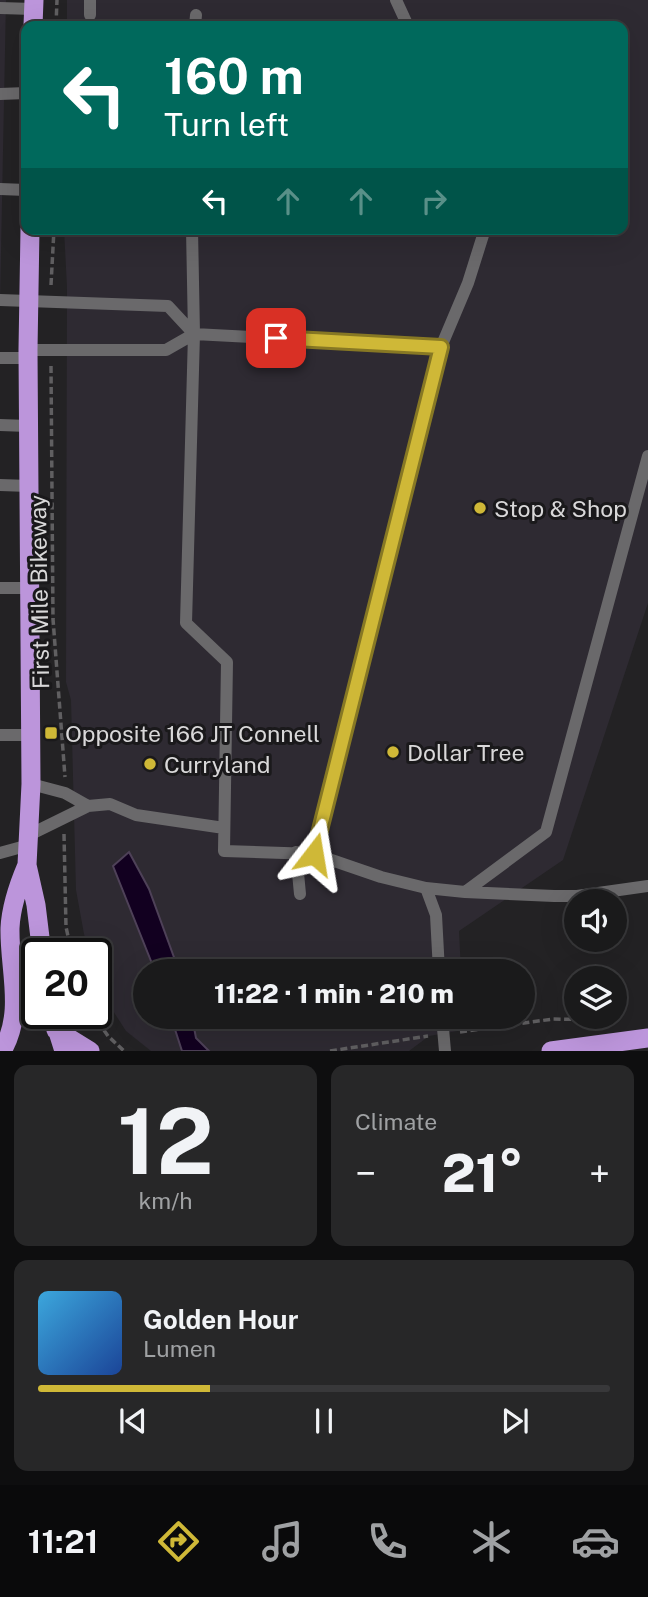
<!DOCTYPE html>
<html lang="en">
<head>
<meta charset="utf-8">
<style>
  :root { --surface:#1a1a1b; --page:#272728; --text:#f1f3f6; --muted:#9fa1a3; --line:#38383a; --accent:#cfb837 }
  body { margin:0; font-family:"Public Sans",sans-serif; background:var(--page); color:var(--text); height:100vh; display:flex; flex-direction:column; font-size:26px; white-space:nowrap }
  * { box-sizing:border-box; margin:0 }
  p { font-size:23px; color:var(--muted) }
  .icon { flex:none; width:38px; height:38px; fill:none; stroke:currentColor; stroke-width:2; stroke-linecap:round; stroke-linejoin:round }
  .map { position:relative; height:1051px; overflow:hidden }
  .panel { display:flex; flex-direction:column; gap:14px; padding:14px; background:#0e0e0f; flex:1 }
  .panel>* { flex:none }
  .banner { position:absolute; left:21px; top:21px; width:607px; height:214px; border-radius:14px; box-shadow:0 7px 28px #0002,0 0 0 2px var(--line); background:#00695c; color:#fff; overflow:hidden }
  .buttons { position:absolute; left:564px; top:889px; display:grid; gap:14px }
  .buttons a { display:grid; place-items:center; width:63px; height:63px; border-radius:50%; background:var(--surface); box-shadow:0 7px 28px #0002,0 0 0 2px var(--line); font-size:35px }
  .speed { position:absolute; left:21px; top:938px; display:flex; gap:14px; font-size:35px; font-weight:700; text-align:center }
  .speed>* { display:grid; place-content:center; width:91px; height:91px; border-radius:50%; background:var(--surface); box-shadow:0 7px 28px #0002,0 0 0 2px var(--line); line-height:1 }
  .speed .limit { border:4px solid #111; border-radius:10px; background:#fff; color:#111 }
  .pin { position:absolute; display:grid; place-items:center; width:60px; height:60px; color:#fff; margin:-30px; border-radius:14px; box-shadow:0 4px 10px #0006 }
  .me { position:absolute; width:77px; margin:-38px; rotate:14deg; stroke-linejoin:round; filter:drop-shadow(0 0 5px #0008) }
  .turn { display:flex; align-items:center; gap:24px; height:147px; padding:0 28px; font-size:32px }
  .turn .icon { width:91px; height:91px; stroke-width:2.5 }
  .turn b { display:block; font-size:49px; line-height:60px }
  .lanes { display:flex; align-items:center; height:66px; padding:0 28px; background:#0003; justify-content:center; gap:35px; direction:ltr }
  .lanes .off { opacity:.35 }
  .big { font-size:52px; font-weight:800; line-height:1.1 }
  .panel .card { flex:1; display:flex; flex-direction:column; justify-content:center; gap:10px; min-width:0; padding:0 24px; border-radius:14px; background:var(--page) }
  .panel .dial { align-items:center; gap:0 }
  .dial b { font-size:91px; line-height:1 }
  .song { display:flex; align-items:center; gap:21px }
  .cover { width:84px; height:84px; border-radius:10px; background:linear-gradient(135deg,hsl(200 70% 55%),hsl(220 70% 35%)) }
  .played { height:7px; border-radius:4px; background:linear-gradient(90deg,var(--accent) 30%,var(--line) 30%) }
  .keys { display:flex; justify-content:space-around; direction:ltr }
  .heat { display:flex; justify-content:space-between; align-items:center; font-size:38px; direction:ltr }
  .panel .tiles { flex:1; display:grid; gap:14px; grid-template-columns:1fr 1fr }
  .card:last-child { grid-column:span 2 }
  .trip { position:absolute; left:133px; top:959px; width:402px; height:70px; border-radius:35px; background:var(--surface); box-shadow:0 7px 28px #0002,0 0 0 2px var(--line); font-weight:800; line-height:70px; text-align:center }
  .tab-bar { display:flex; height:112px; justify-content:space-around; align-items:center; background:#0a0a0b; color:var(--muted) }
  .tab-bar .icon { width:49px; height:49px }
  .tab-bar .active { color:var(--accent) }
  .tab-bar b { font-size:32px; color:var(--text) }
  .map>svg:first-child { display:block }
</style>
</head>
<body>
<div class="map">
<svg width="648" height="1051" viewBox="0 0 648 1051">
  <rect width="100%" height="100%" fill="#232224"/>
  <path fill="#2e2a32" d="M 0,0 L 6,0 L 0,303 Z
    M 67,0 L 648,0 L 648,603 L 563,860 L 459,931 L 461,971 L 145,971 L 145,1017 L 462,1017 L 463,1030 L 429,1036 L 409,1051 L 151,1051 L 126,1031 L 106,1000 L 96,972 L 96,954 L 90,954 L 84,934 L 76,890 L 71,700 L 66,682 L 67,287 L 64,229 L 623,229 L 623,26 L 67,26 Z"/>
  <path fill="#120020" stroke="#4e4158" stroke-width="2" d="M 129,852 L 149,889 L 179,971 L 155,971 L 113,866 Z
    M 171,1017 L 192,1017 L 196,1038 L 209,1051 L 182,1051 Z"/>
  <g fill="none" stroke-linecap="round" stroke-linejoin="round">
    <path stroke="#605f61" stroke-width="3.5" stroke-dasharray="7 3.5" stroke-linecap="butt" d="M 56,26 L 57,0
      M 51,285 L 54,229
      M 51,366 L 53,619 L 65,777
      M 64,834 L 66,927 L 72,954
      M 92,1013 L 108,1036 L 124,1051
      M 460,1032 L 553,1019 L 613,1020
      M 330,1051 L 428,1036"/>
    <path stroke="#6a696b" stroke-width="12" d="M 90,0 L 90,15
      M 396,0 L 408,26
      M 0,8 L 33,9
      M 195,26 L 196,15
      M 0,94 L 26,93
      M 0,189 L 26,190
      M 192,229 L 194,334 L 186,623 L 227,662 L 224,851 L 314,854 L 381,877 L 426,888 L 436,915 L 439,971
      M 0,300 L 168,306 L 194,334
      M 28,350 L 166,350 L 194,334 L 441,347
      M 0,358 L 28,358
      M 0,425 L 28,426
      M 0,485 L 29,486
      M 0,588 L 30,588
      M 0,735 L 31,735
      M 31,784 L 65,793 L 88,806
      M 29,835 L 88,806 L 110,804 L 136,815 L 224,828
      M 296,852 L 300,894
      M 0,853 L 29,845
      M 314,854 L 441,347 L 468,283 L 485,229
      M 426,888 L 465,892 L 546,832 L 648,456
      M 465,892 L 554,896 L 577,896 L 648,886
      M 442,1017 L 445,1051"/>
    <path stroke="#bc95db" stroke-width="19" d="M 33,26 L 34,0
      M 30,229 L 28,350 L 31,784 L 27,865 L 36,905 L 42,954
      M 52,1013 L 64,1051
      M 56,1030 L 90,1051
      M 2,1051 C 25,1012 9,970 10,928 C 11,906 18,886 27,865
      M 551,1051 L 648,1038"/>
  </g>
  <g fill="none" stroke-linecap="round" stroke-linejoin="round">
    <defs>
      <path id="route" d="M 276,338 L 441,347 L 314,854"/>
    </defs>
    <use href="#route" stroke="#877824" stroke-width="18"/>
    <use href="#route" stroke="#cfb837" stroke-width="12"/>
  </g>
  <g fill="#cfb837" stroke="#1a191b" stroke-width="2.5">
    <circle cx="480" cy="508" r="7"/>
    <rect x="44" y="726" width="14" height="14" rx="3.5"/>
    <circle cx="393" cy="752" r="7"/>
    <circle cx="150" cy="764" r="7"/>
  </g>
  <g text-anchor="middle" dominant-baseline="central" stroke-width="6" stroke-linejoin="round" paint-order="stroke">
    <g font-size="23" fill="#d9d8d9" stroke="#1a191b" text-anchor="start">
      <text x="494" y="508">Stop &amp; Shop</text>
      <text x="65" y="733">Opposite 166 JT Connell</text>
      <text x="407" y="752">Dollar Tree</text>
      <text x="164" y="764">Curryland</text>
    </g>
    <g font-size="23" fill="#d9d8d9" stroke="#1a191b">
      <text transform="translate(39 592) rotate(-91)">First Mile Bikeway</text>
    </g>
  </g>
</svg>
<div class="buttons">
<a><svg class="icon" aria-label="sound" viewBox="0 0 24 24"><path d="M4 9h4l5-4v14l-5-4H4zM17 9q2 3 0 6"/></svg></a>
<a><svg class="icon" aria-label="layers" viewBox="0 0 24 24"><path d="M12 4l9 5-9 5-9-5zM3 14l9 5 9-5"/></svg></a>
</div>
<div class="speed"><div class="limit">20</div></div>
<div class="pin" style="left:276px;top:338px;background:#d93025"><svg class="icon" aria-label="arrive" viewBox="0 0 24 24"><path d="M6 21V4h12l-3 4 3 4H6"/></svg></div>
<svg class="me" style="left:314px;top:854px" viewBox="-20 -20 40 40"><path d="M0-17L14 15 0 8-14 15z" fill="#cfb837" stroke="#fff" stroke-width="4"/></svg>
<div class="trip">11:22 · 1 min · 210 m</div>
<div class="banner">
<div class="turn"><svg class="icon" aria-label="left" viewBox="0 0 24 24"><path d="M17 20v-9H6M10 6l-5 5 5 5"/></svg><div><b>160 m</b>Turn left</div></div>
<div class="lanes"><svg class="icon" aria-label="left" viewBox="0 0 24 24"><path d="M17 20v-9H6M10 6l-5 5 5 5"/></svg><svg class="icon off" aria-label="ahead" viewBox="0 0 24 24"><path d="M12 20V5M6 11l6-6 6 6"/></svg><svg class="icon off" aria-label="ahead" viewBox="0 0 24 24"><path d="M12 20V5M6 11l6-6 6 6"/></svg><svg class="icon off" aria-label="right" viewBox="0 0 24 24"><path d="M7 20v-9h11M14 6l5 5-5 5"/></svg></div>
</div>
</div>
<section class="panel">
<div class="tiles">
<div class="card dial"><b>12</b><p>km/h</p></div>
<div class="card"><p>Climate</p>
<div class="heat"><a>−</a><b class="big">21°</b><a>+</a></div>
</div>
<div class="card">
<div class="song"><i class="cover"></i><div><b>Golden Hour</b><p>Lumen</p></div></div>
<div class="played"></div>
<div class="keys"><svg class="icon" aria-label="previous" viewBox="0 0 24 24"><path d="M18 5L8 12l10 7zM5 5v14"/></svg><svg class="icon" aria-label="pause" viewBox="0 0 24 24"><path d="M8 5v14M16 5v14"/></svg><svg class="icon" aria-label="next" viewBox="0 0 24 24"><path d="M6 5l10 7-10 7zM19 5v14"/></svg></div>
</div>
</div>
</section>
<nav class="tab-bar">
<b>11:21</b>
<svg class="icon active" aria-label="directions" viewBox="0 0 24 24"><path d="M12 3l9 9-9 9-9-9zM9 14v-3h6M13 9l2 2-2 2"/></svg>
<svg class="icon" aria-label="music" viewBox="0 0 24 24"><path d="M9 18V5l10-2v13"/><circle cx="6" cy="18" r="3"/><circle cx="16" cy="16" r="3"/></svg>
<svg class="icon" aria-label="phone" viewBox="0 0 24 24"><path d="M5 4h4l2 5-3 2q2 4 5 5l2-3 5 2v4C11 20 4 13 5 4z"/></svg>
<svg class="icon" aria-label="climate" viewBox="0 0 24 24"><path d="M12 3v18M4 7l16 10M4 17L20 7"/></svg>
<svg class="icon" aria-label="car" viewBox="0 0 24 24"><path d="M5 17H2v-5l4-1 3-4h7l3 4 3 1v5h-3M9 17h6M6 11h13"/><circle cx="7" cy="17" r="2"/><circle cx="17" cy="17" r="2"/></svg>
</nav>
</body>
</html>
